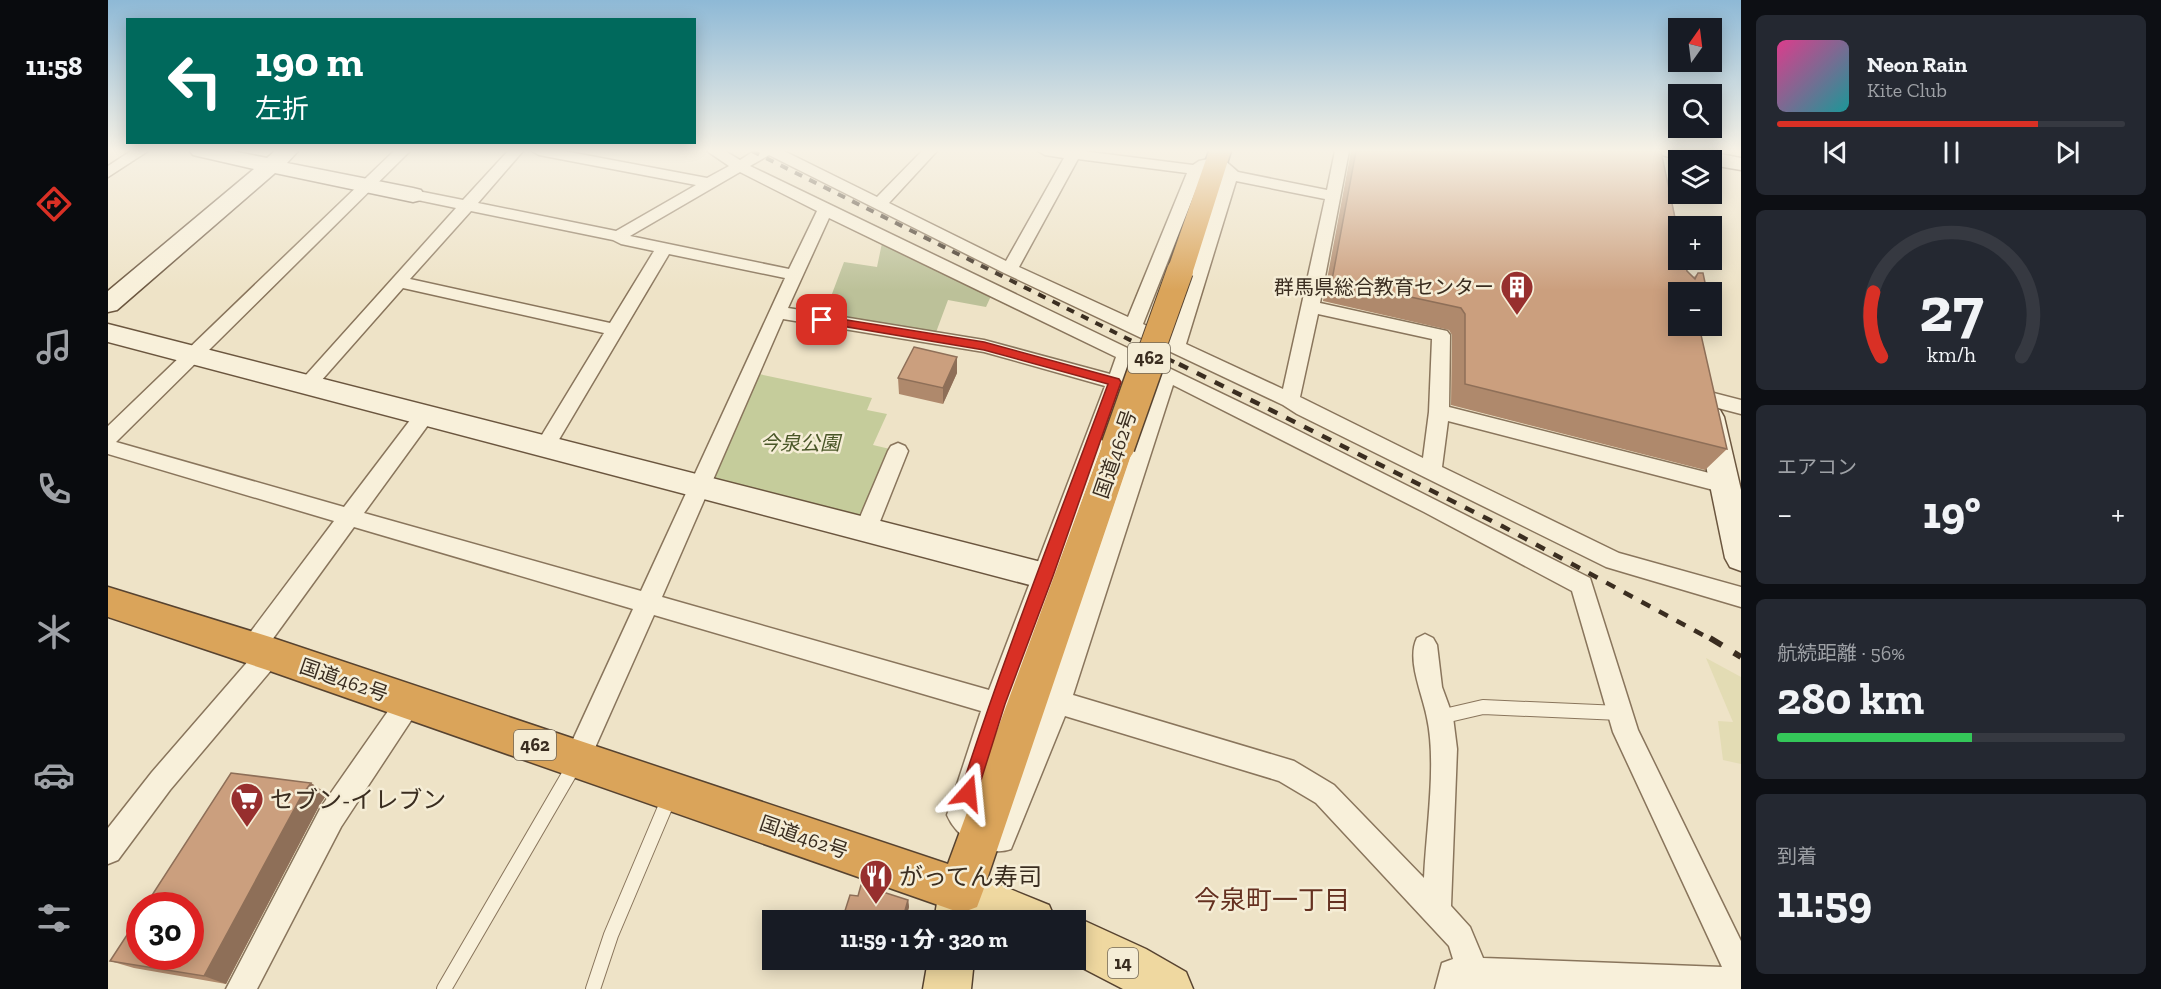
<!DOCTYPE html>
<html lang="ja">
<head>
<meta charset="utf-8">
<style>
  :root { --surface:#171b24; --page:#242831; --text:#f1f3f6; --muted:#9ea1a6; --line:#363941; --accent:#d93025 }
  body { margin:0; font-family:"Zilla Slab","Noto Sans JP",serif; background:var(--page); color:var(--text); height:100vh; display:flex; flex-direction:column; font-size:22px; white-space:nowrap }
  * { box-sizing:border-box; margin:0 }
  p { font-size:20px; color:var(--muted) }
  .icon { flex:none; width:33px; height:33px; fill:none; stroke:currentColor; stroke-width:2; stroke-linecap:round; stroke-linejoin:round }
  .map { position:relative; flex:1; overflow:hidden }
  .panel { display:flex; flex-direction:column; gap:15px; padding:15px; background:#0d0f14; width:420px }
  .panel>* { flex:none }
  .banner { position:absolute; left:18px; top:18px; width:570px; height:126px; border-radius:0px; box-shadow:0 3px 15px #0003; background:#00695c; color:#fff; overflow:hidden }
  .needle { width:39px; rotate:14deg }
  .tools { position:absolute; left:1560px; top:18px; display:grid; gap:12px }
  .tools a { display:grid; place-items:center; width:54px; height:54px; border-radius:0px; background:var(--surface); box-shadow:0 3px 15px #0003; font-size:30px }
  .speed { position:absolute; left:18px; top:892px; display:flex; gap:12px; font-size:30px; font-weight:700; text-align:center }
  .speed>* { display:grid; place-content:center; width:78px; height:78px; border-radius:50%; background:var(--surface); box-shadow:0 3px 15px #0003; line-height:1 }
  .speed .limit { border:9px solid #d22; background:#fff; color:#111 }
  .pin { position:absolute; display:grid; place-items:center; width:51px; height:51px; color:#fff; margin:-26px; border-radius:12px; box-shadow:0 3px 9px #0006 }
  .me { position:absolute; width:66px; margin:-33px; rotate:18deg; stroke-linejoin:round; filter:drop-shadow(0 0 4px #0008) }
  .turn { display:flex; align-items:center; gap:21px; height:126px; padding:0 30px; font-size:27px }
  .turn .icon { width:78px; height:78px; stroke-width:2.5 }
  .turn b { display:block; font-size:42px; line-height:51px }
  .big { font-size:45px; font-weight:800; line-height:1.1 }
  .panel .widget { flex:1; display:flex; flex-direction:column; justify-content:center; gap:9px; min-width:0; padding:0 21px; border-radius:9px; background:var(--page) }
  .panel .dial { align-items:center; gap:0 }
  .dial svg { height:156px; overflow:visible; fill:none; stroke:var(--line); stroke-width:7; stroke-linecap:round; text-anchor:middle }
  .dial text { fill:var(--text); stroke:none }
  .song { display:flex; align-items:center; gap:18px }
  .cover { width:72px; height:72px; border-radius:9px; background:linear-gradient(135deg,hsl(330 70% 55%),hsl(180 70% 35%)) }
  .played { height:6px; border-radius:3px; background:linear-gradient(90deg,var(--accent) 75%,var(--line) 75%) }
  .keys { display:flex; justify-content:space-around; direction:ltr }
  .heat { display:flex; justify-content:space-between; align-items:center; font-size:33px; direction:ltr }
  .charge { height:9px; border-radius:4px; background:linear-gradient(90deg,#34c759 56%,var(--line) 0) }
  .trip { position:absolute; left:654px; top:910px; width:324px; height:60px; border-radius:0px; background:var(--surface); box-shadow:0 3px 15px #0003; font-weight:800; line-height:60px; text-align:center }
  main { display:flex; flex:1; min-height:0 }
  .dock { display:flex; flex-direction:column; width:108px; justify-content:space-around; align-items:center; background:#090b0e; color:var(--muted) }
  .dock .icon { width:42px; height:42px }
  .dock .current { color:var(--accent) }
  .dock b { font-size:27px; color:var(--text) }
  .map>svg:first-child { display:block }
</style>
</head>
<body>
<main>
<nav class="dock">
<b>11:58</b>
<svg class="icon current" aria-label="directions" viewBox="0 0 24 24"><path d="M12 3l9 9-9 9-9-9zM9 14v-3h6M13 9l2 2-2 2"/></svg>
<svg class="icon" aria-label="music" viewBox="0 0 24 24"><path d="M9 18V5l10-2v13"/><circle cx="6" cy="18" r="3"/><circle cx="16" cy="16" r="3"/></svg>
<svg class="icon" aria-label="phone" viewBox="0 0 24 24"><path d="M5 4h4l2 5-3 2q2 4 5 5l2-3 5 2v4C11 20 4 13 5 4z"/></svg>
<svg class="icon" aria-label="climate" viewBox="0 0 24 24"><path d="M12 3v18M4 7l16 10M4 17L20 7"/></svg>
<svg class="icon" aria-label="car" viewBox="0 0 24 24"><path d="M5 17H2v-5l4-1 3-4h7l3 4 3 1v5h-3M9 17h6M6 11h13"/><circle cx="7" cy="17" r="2"/><circle cx="17" cy="17" r="2"/></svg>
<svg class="icon" aria-label="filters" viewBox="0 0 24 24"><path d="M4 7h16M4 17h16"/><circle cx="9" cy="7" r="2"/><circle cx="15" cy="17" r="2"/></svg>
</nav>
<div class="map">
<svg width="1633" height="989" viewBox="0 0 1633 989">
  <rect width="100%" height="100%" fill="#eee3c7"/>
  <path fill="#e3dcb4" d="M 1598,658 L 1633,677 L 1633,764 L 1615,760 L 1610,721 L 1625,722 Z"/>
  <path fill="#c5cc9b" d="M 651,374 L 764,398 L 759,410 L 779,414 L 765,445 L 782,449 L 754,515 L 747,518 L 613,485 L 607,477 Z"/>
  <path fill="#bcc199" d="M 774,243 L 883,296 L 878,307 L 840,300 L 827,335 L 716,315 L 736,262 L 769,267 Z"/>
  <g fill="none" stroke-linecap="round" stroke-linejoin="round">
    <defs>
      <path id="lane" d="M 1332,717 L 1375,707 L 1512,713
        M 336,989 L 467,764
        M 485,989 L 503,935 L 561,798"/>
      <path id="street" d="M 23,151 L 40,151 L 0,177 L 0,166 Z
        M 286,151 L 302,151 L 8,442 L 236,507 L 309,411 L 316,409 L 323,411 L 326,416 L 323,421 L 256,513 L 533,591 L 677,278 L 561,254 L 443,453 L 436,455 L 429,453 L 426,448 L 496,333 L 295,288 L 205,390 L 198,392 L 191,390 L 189,385 L 348,208 L 300,198 L 297,195 L 300,192 L 305,190 L 355,200 L 400,151 L 415,151 L 370,203 L 508,231 L 588,185 L 431,155 L 424,151 L 456,151 L 599,178 L 621,166 L 599,151 L 617,151 L 632,160 L 646,151 L 676,151 L 769,197 L 814,151 L 829,151 L 781,203 L 898,261 L 956,158 L 937,155 L 930,151 L 974,151 L 1085,165 L 1091,161 L 1109,157 L 1114,158 L 1130,172 L 1219,190 L 1227,151 L 1241,151 L 1212,303 L 1339,331 L 1342,335 L 1341,407 L 1617,477 L 1624,479 L 1627,485 L 1624,491 L 1617,493 L 1340,421 L 1334,467 L 1511,553 L 1633,587 L 1633,607 L 1498,567 L 1189,414 L 1175,405 L 896,273 L 661,155 L 642,166 L 1179,425 L 1482,578 L 1530,730 L 1633,941 L 1633,989 L 1327,989 L 1334,963 L 1345,959 L 1341,946 L 1208,803 L 1171,781 L 957,716 L 903,849 C 879,858 848,837 839,815 L 873,711 L 546,615 L 478,768 L 469,772 L 460,768 L 456,759 L 525,609 L 246,527 L 161,644 L 170,646 L 174,654 L 170,662 L 62,790 L 10,860 L 0,864 L 0,828 L 44,772 L 142,659 L 135,656 L 131,649 L 135,642 L 226,521 L 0,454 L 0,426 ZM 970,159 L 1079,173 L 1020,317 L 911,267 ZM 1106,166 L 1115,173 L 1062,337 L 1035,324 L 1095,172 ZM 632,172 L 709,211 L 681,269 L 522,236 ZM 1128,181 L 1217,199 L 1175,389 L 1078,344 ZM 363,211 L 505,240 L 513,244 L 546,251 L 502,323 L 302,279 ZM 721,218 L 1008,357 L 1002,374 L 876,340 L 680,308 ZM 1210,314 L 1324,339 L 1321,412 L 1315,458 L 1192,397 ZM 675,319 L 876,352 L 997,386 L 881,690 L 554,597 ZM 1024,365 L 1049,377 L 938,702 L 886,823 L 868,810 L 900,704 ZM 1065,385 L 1316,512 L 1464,591 L 1505,732 L 1614,967 L 1375,958 L 1362,927 L 1343,906 L 1349,749 L 1345,717 L 1334,687 L 1329,645 L 1325,638 L 1317,634 L 1309,638 C 1298,660 1315,695 1319,718 C 1329,763 1318,831 1316,878 L 1226,785 L 1186,761 L 965,695 Z
        M 1598,391 L 1633,400 L 1633,414 L 1591,403 L 1588,398 L 1591,393 Z
        M 790,443 L 797,446 L 800,451 L 769,529 L 766,535 L 758,538 L 750,535 L 747,529 L 780,451 L 783,446 Z
        M 301,690 L 310,694 L 313,702 L 310,710 L 233,827 L 149,989 L 118,989 L 213,807 L 292,694 Z"/>
      <path id="secondary" d="M 82,151 L 124,151 L 159,158 L 167,151 L 190,151 L 179,163 L 305,188 L 313,190 L 316,195 L 313,200 L 305,202 L 167,173 L 9,310 L 0,312 L 0,291 L 146,169 L 85,155 Z
        M 1551,151 L 1597,151 L 1633,158 L 1633,170 L 1604,165 L 1604,160 C 1586,160 1571,160 1554,155 Z
        M 0,324 L 937,563 L 948,567 L 953,576 L 948,585 L 937,589 L 0,342 Z
        M 1602,407 L 1612,410 L 1616,417 L 1633,490 L 1633,571 L 1622,567 L 1617,558 L 1588,417 L 1592,410 Z"/>
      <path id="primary" d="M 853,869 L 941,905 L 948,921 L 826,921 L 831,891 L 837,875 Z
        M 968,917 L 1038,949 L 1078,972 L 1085,989 L 1015,989 L 959,960 L 968,960 L 968,921 L 958,921 Z
        M 820,960 L 866,960 L 863,989 L 815,989 Z"/>
      <path id="highway" d="M 1101,151 L 1123,151 L 1085,271 L 1081,277 L 1072,279 L 1063,277 L 1059,271 Z
        M 1010,434 L 1021,438 L 1026,446 L 875,891 L 869,907 L 853,913 L 162,671 L 0,617 L 0,587 L 162,637 L 840,864 L 994,446 L 999,438 Z"/>
    </defs>
    <use href="#lane" stroke="#89755c" stroke-width="16"/>
    <use href="#street" stroke="#89755c" stroke-width="3"/>
    <use href="#secondary" stroke="#6b563f" stroke-width="3"/>
    <use href="#primary" stroke="#574330" stroke-width="3"/>
    <use href="#highway" stroke="#574330" stroke-width="3"/>
    <use href="#lane" stroke="#f8f0da" stroke-width="14"/>
    <use href="#street" fill="#f8f0da" fill-rule="evenodd"/>
    <use href="#secondary" fill="#f8f0da" fill-rule="evenodd"/>
    <use href="#primary" fill="#efd8a0" fill-rule="evenodd"/>
    <use href="#highway" fill="#daa45a" fill-rule="evenodd"/>
    <path stroke="#3a2d20" stroke-width="4" stroke-dasharray="8 8" stroke-linecap="butt" d="M 644,151 L 1074,366"/>
    <path stroke="#3a2d20" stroke-width="4.5" stroke-dasharray="10 10" stroke-linecap="butt" d="M 1071,364 L 1394,526 L 1604,640"/>
    <path stroke="#3a2d20" stroke-width="6" stroke-dasharray="14 14" stroke-linecap="butt" d="M 1602,638 L 1633,657"/>
    <defs>
      <path id="highway-bridge-far1" d="M 1038,366 L 1072,271"/>
      <path id="highway-bridge" d="M 1010,446 L 1039,364"/>
    </defs>
    <use href="#highway-bridge-far1" stroke="#574330" stroke-width="28" stroke-linecap="butt"/>
    <use href="#highway-bridge" stroke="#574330" stroke-width="36" stroke-linecap="butt"/>
    <use href="#highway-bridge-far1" stroke="#daa45a" stroke-width="26"/>
    <use href="#highway-bridge" stroke="#daa45a" stroke-width="33"/>
  </g>
  <path fill="#af896c" d="M 1243,151 L 1553,151 L 1579,271 L 1586,277 L 1590,273 L 1595,273 L 1570,292 L 1619,449 L 1597,470 L 1343,405 L 1344,335 L 1341,330 L 1215,301 Z
    M 849,373 L 835,404 L 791,394 L 790,378 Z
    M 203,783 L 219,794 L 211,806 L 118,984 L 26,968 L 2,961 Z
    M 800,900 L 801,907 L 797,921 L 736,921 L 735,917 Z"/>
  <path fill="#8e6f58" d="M 849,357 L 849,373 L 835,404 L 835,388 Z
    M 203,783 L 219,794 L 211,806 L 118,984 L 96,976 L 194,795 Z
    M 800,900 L 801,907 L 797,921 L 794,921 Z"/>
  <path fill="#cb9f7e" stroke="#8e6f58" stroke-width="1.5" d="M 1248,151 L 1553,151 L 1570,232 L 1570,260 L 1576,260 L 1579,271 L 1587,279 L 1590,273 L 1595,273 L 1599,292 L 1570,292 L 1570,326 L 1591,326 L 1619,449 L 1357,384 L 1357,314 L 1353,308 L 1224,280 Z
    M 806,347 L 849,357 L 835,388 L 790,378 Z
    M 123,773 L 203,783 L 194,795 L 96,976 L 2,961 L 32,915 L 32,957 L 82,957 L 82,906 L 37,906 Z
    M 753,885 L 800,900 L 794,921 L 741,921 L 742,919 L 735,917 L 742,895 L 750,896 Z"/>
  <linearGradient id="sky" x2="0" y2="1"><stop stop-color="#8eb9d6"/><stop offset="0.52" stop-color="#f7f2e6"/><stop offset="1" stop-color="#f7f2e6" stop-opacity="0"/></linearGradient>
  <rect width="1633" height="290" fill="url(#sky)"/>
  <path fill="#d93025" stroke="#8d1f18" stroke-width="1.5" d="M 714,316 L 876,342 L 1011,379 L 1013,382 L 945,576 L 897,704 L 869,793 L 866,799 L 860,802 L 854,799 L 852,793 C 896,655 950,520 1000,384 L 876,350 L 710,322 L 710,317 Z"/>
  <defs>
    <symbol id="building-pin" viewBox="-11 -11 22 30"><path d="M0 17L-7.5 6A9.5 9.5 0 1 1 7.5 6Z" fill="#972f2e" stroke="#f5edd6"/><path d="M-4-6H4V6H1V3H-1V6H-4ZM-2.5-4.3h1.7v1.8h-1.7ZM.8-4.3h1.7v1.8H.8ZM-2.5-1h1.7V.8h-1.7ZM.8-1h1.7V.8H.8Z" fill="#fff"/></symbol>
    <symbol id="supermarket-pin" viewBox="-11 -11 22 30"><path d="M0 17L-7.5 6A9.5 9.5 0 1 1 7.5 6Z" fill="#972f2e" stroke="#f5edd6"/><path d="M-6-5.5h2.5l.6 2H6L4.5 2H-2.5L-4.4-4H-6ZM-1.5 3.2a1.3 1.3 0 1 0 .1 0ZM3 3.2a1.3 1.3 0 1 0 .1 0Z" fill="#fff"/></symbol>
    <symbol id="restaurant-pin" viewBox="-11 -11 22 30"><path d="M0 17L-7.5 6A9.5 9.5 0 1 1 7.5 6Z" fill="#972f2e" stroke="#f5edd6"/><path d="M-5-6h1v4h1v-4h1v4h1v-4h1v5L-1.5 .5V6h-2V.5L-5-1ZM5-6V6H3V1.5H1.5Q1.5-4 5-6Z" fill="#fff"/></symbol>
  </defs>
  <g fill-rule="evenodd">
    <use href="#building-pin" x="1390" y="268" width="38" height="52"/>
    <use href="#supermarket-pin" x="120" y="780" width="38" height="52"/>
    <use href="#restaurant-pin" x="749" y="857" width="38" height="52"/>
  </g>
  <g text-anchor="middle" dominant-baseline="central" stroke-width="5" stroke-linejoin="round" paint-order="stroke">
    <g fill="#f5edd6" stroke="#726757" stroke-width="1.5">
      <rect x="1020" y="343" width="42" height="30" rx="4.5"/>
      <rect x="406" y="730" width="42" height="30" rx="4.5"/>
      <rect x="1000" y="948" width="30" height="30" rx="4.5"/>
    </g>
    <g font-size="18" font-weight="bold" fill="#3a2d20">
      <text x="1041" y="358">462</text>
      <text x="427" y="745">462</text>
      <text x="1015" y="963">14</text>
    </g>
    <g font-size="20" fill="#3a2d20" stroke="#f5edd6" text-anchor="end">
      <text x="1386" y="287">群馬県総合教育センター</text>
    </g>
    <g font-size="20" font-style="italic" fill="#495627" stroke="#f5edd6">
      <text x="692" y="443">今泉公園</text>
    </g>
    <g font-size="20" fill="#3a2d20" stroke="#f5edd6">
      <text transform="translate(1007 454) rotate(-71)">国道462号</text>
      <text transform="translate(236 680) rotate(19)">国道462号</text>
      <text transform="translate(696 837) rotate(19)">国道462号</text>
    </g>
    <g font-size="24" fill="#3a2d20" stroke="#f5edd6" text-anchor="start">
      <text x="162" y="799">セブン-イレブン</text>
      <text x="791" y="876">がってん寿司</text>
    </g>
    <g font-size="26" fill="#653020" stroke="#f5edd6">
      <text x="1164" y="900">今泉町一丁目</text>
    </g>
  </g>
</svg>
<div class="tools">
<a><svg class="needle" viewBox="-14 -14 28 28"><path d="M0-13l5 13h-10z" fill="#e53935"/><path d="M0 13l5-13h-10z" fill="#9ea1a6"/></svg></a>
<a><svg class="icon" aria-label="search" viewBox="0 0 24 24"><circle cx="10" cy="10" r="6"/><path d="M15 15l6 6"/></svg></a>
<a><svg class="icon" aria-label="layers" viewBox="0 0 24 24"><path d="M12 4l9 5-9 5-9-5zM3 14l9 5 9-5"/></svg></a>
<a>+</a>
<a>−</a>
</div>
<div class="speed"><div class="limit">30</div></div>
<div class="pin" style="left:714px;top:320px;background:#d93025"><svg class="icon" aria-label="arrive" viewBox="0 0 24 24"><path d="M6 21V4h12l-3 4 3 4H6"/></svg></div>
<svg class="me" style="left:860px;top:793px" viewBox="-20 -20 40 40"><path d="M0-17L14 15 0 8-14 15z" fill="#d93025" stroke="#fff" stroke-width="4"/></svg>
<div class="trip">11:59 · 1 分 · 320 m</div>
<div class="banner">
<div class="turn"><svg class="icon" aria-label="left" viewBox="0 0 24 24"><path d="M17 20v-9H6M10 6l-5 5 5 5"/></svg><div><b>190 m</b>左折</div></div>
</div>
</div>
<section class="panel">
<div class="widget">
<div class="song"><i class="cover"></i><div><b>Neon Rain</b><p>Kite Club</p></div></div>
<div class="played"></div>
<div class="keys"><svg class="icon" aria-label="previous" viewBox="0 0 24 24"><path d="M18 5L8 12l10 7zM5 5v14"/></svg><svg class="icon" aria-label="pause" viewBox="0 0 24 24"><path d="M8 5v14M16 5v14"/></svg><svg class="icon" aria-label="next" viewBox="0 0 24 24"><path d="M6 5l10 7-10 7zM19 5v14"/></svg></div>
</div>
<div class="widget dial"><svg viewBox="0 0 100 80">
<path d="M14 69A42 42 0 1 1 86 69"/>
<path d="M14 69A42 42 0 0 1 10 36" stroke="#d93025"/>
<text x="50" y="56" font-size="32" font-weight="700">27</text>
<text x="50" y="72" font-size="11">km/h</text>
</svg></div>
<div class="widget"><p>エアコン</p>
<div class="heat"><a>−</a><b class="big">19°</b><a>+</a></div>
</div>
<div class="widget"><p>航続距離 · 56%</p><b class="big">280 km</b><div class="charge"></div></div>
<div class="widget"><p>到着</p><b class="big">11:59</b></div>
</section>
</main>
</body>
</html>
